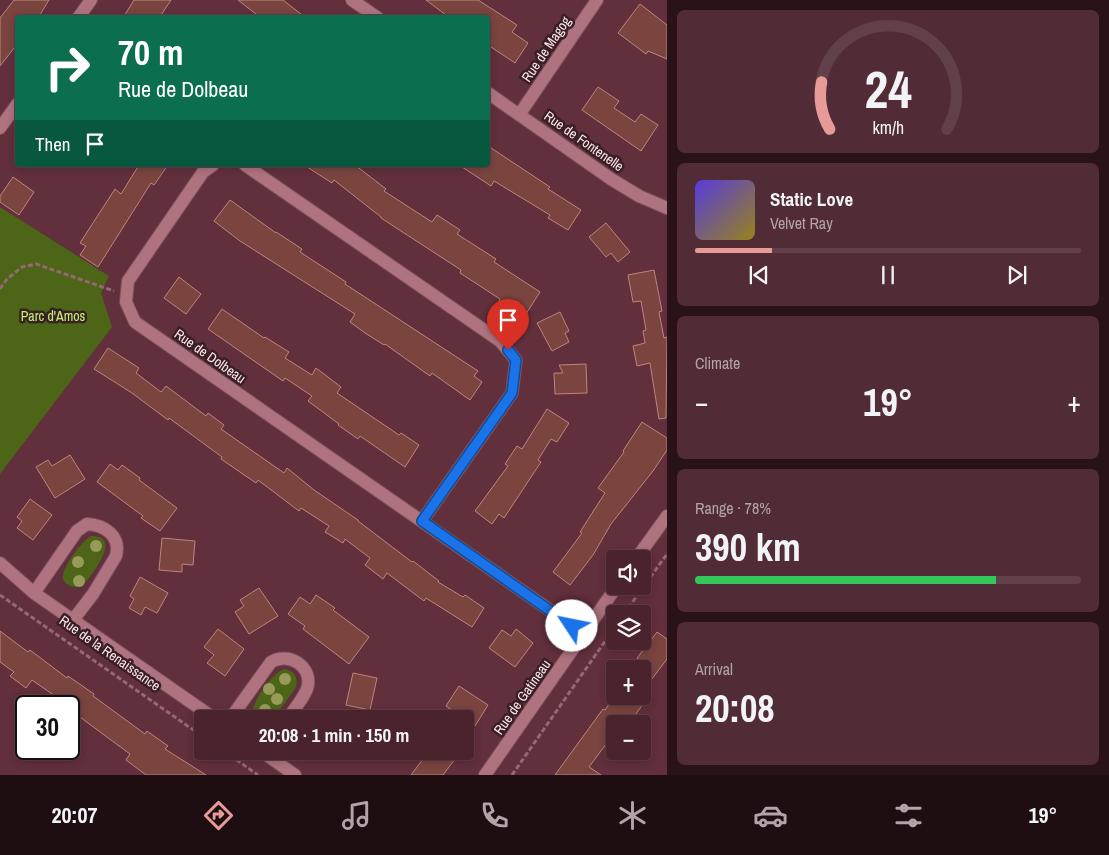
<!DOCTYPE html>
<html lang="en">
<head>
<meta charset="utf-8">
<style>
  :root { --surface:#4a232d; --page:#512b35; --text:#f1f3f6; --muted:#b2a4aa; --line:#614049; --accent:#e69b98 }
  body { margin:0; font-family:"Archivo Narrow",sans-serif; background:var(--page); color:var(--text); height:100vh; display:flex; flex-direction:column; font-size:19px; white-space:nowrap }
  * { box-sizing:border-box; margin:0 }
  p { font-size:16px; color:var(--muted) }
  .icon { flex:none; width:28px; height:28px; fill:none; stroke:currentColor; stroke-width:2; stroke-linecap:round; stroke-linejoin:round }
  .map { position:relative; flex:1; overflow:hidden }
  .side { display:flex; flex-direction:column; gap:10px; padding:10px; background:#291319; width:442px }
  .side>* { flex:none }
  .top-card { position:absolute; left:15px; top:15px; width:475px; height:152px; border-radius:5px; box-shadow:0 2px 8px #0003,0 0 0 1px var(--line); background:#0b6e4f; color:#fff; overflow:hidden }
  .fabs { position:absolute; left:606px; top:550px; display:grid; gap:10px }
  .fabs a { display:grid; place-items:center; width:45px; height:45px; border-radius:5px; background:var(--surface); box-shadow:0 2px 8px #0003,0 0 0 1px var(--line); font-size:25px }
  .speed { position:absolute; left:15px; top:695px; display:flex; gap:10px; font-size:25px; font-weight:700; text-align:center }
  .speed>* { display:grid; place-content:center; width:65px; height:65px; border-radius:50%; background:var(--surface); box-shadow:0 2px 8px #0003,0 0 0 1px var(--line); line-height:1 }
  .speed .limit { border:2px solid #111; border-radius:8px; background:#fff; color:#111 }
  .pin { position:absolute; display:grid; place-items:center; width:42px; height:42px; color:#fff; margin:-51px -21px; border-radius:50% 50% 50% 0; rotate:-45deg; box-shadow:0 0 5px #0007 }
  .pin .icon { rotate:45deg }
  .me { position:absolute; width:55px; margin:-28px; rotate:304deg; stroke-linejoin:round; filter:drop-shadow(0 0 4px #0008) }
  .turn { display:flex; align-items:center; gap:18px; height:105px; padding:0 20px; font-size:22px }
  .turn .icon { width:65px; height:65px; stroke-width:2.5 }
  .turn b { display:block; font-size:35px; line-height:42px }
  .then { display:flex; align-items:center; height:48px; padding:0 20px; background:#0003; gap:10px; font-size:19px }
  .big { font-size:38px; font-weight:800; line-height:1.1 }
  .side .widget { flex:1; display:flex; flex-direction:column; justify-content:center; gap:8px; min-width:0; padding:0 18px; border-radius:8px; background:var(--page) }
  .side .dial { align-items:center; gap:0 }
  .dial svg { height:130px; overflow:visible; fill:none; stroke:var(--line); stroke-width:7; stroke-linecap:round; text-anchor:middle }
  .dial text { fill:var(--text); stroke:none }
  .song { display:flex; align-items:center; gap:15px }
  .cover { width:60px; height:60px; border-radius:8px; background:linear-gradient(135deg,hsl(250 70% 55%),hsl(50 70% 35%)) }
  .played { height:5px; border-radius:2px; background:linear-gradient(90deg,var(--accent) 20%,var(--line) 20%) }
  .keys { display:flex; justify-content:space-around; direction:ltr }
  .heat { display:flex; justify-content:space-between; align-items:center; font-size:28px; direction:ltr }
  .charge { height:8px; border-radius:4px; background:linear-gradient(90deg,#34c759 78%,var(--line) 0) }
  .trip { position:absolute; left:194px; top:710px; width:280px; height:50px; border-radius:5px; background:var(--surface); box-shadow:0 2px 8px #0003,0 0 0 1px var(--line); font-weight:800; line-height:50px; text-align:center }
  .tab-bar { display:flex; height:80px; justify-content:space-around; align-items:center; background:#1e0e12; color:var(--muted) }
  .tab-bar .icon { width:35px; height:35px }
  .tab-bar .selected { color:var(--accent) }
  .tab-bar b { font-size:22px; color:var(--text) }
  main { display:flex; flex:1; min-height:0 }
  .map>svg:first-child { display:block }
</style>
</head>
<body>
<main>
<div class="map">
<svg width="667" height="775" viewBox="0 0 667 775">
  <rect width="100%" height="100%" fill="#622f3c"/>
  <path fill="#4c6516" d="M 0,207 L 109,276 L 101,293 L 112,327 L 0,474 Z
    M 91,536 C 124,535 91,577 82,586 C 74,588 67,587 63,579 C 61,568 82,541 91,536 Z
    M 285,669 C 296,672 299,679 295,689 L 275,716 L 272,719 L 259,718 L 253,709 C 255,698 274,671 285,669 Z"/>
  <path fill="#7a443f" stroke="#c1847e" d="M 14,0 L 49,0 L 38,18 L 18,18 L 18,43 L 0,66 L 0,18 Z
    M 134,0 L 171,0 L 159,18 L 123,18 Z
    M 238,0 L 283,0 L 306,18 L 261,18 Z
    M 426,0 L 478,0 L 517,25 L 512,32 L 528,43 L 515,63 L 488,45 L 488,18 L 450,18 Z
    M 640,4 L 667,25 L 667,59 L 648,51 L 646,54 L 618,33 Z
    M 598,87 L 619,101 L 614,108 L 635,122 L 641,114 L 658,125 L 641,151 L 582,110 Z
    M 488,146 L 550,187 L 548,189 L 581,210 L 568,230 L 548,218 L 550,215 L 494,181 L 491,186 L 459,165 L 488,165 Z
    M 139,165 L 168,165 L 154,185 L 151,183 L 98,267 L 80,255 L 86,246 L 80,243 L 115,189 L 121,194 Z
    M 304,165 L 355,165 L 386,189 L 384,191 L 432,222 L 437,215 L 460,230 L 457,234 L 496,259 L 494,262 L 540,292 L 524,317 L 499,301 L 500,299 L 460,273 L 461,270 L 381,218 L 381,217 L 334,180 L 332,183 Z
    M 13,177 L 34,192 L 19,215 L 0,202 L 0,196 Z
    M 230,200 L 276,233 L 276,232 L 302,249 L 300,252 L 346,282 L 345,284 L 478,371 L 474,376 L 482,382 L 470,400 L 432,373 L 430,376 L 385,344 L 384,345 L 365,333 L 350,322 L 355,314 L 240,241 L 214,221 Z
    M 606,223 L 630,252 L 618,262 L 611,253 L 606,257 L 589,237 Z
    M 654,270 L 662,311 L 659,312 L 664,338 L 667,337 L 666,418 L 659,419 L 650,363 L 637,366 L 633,346 L 645,343 L 643,331 L 646,330 L 641,301 L 633,302 L 628,275 Z
    M 179,277 L 201,294 L 186,314 L 164,298 Z
    M 222,309 L 264,338 L 265,337 L 289,352 L 285,358 L 312,375 L 316,368 L 341,387 L 337,393 L 399,435 L 401,433 L 419,445 L 405,467 L 360,436 L 358,439 L 338,425 L 339,424 L 308,401 L 312,396 L 285,378 L 283,381 L 208,329 Z
    M 560,312 L 569,331 L 565,333 L 569,342 L 552,351 L 537,323 Z
    M 108,348 L 139,368 L 136,373 L 161,392 L 166,386 L 206,416 L 208,413 L 224,425 L 221,429 L 284,473 L 287,468 L 314,490 L 358,520 L 358,521 L 412,562 L 413,561 L 439,581 L 438,582 L 463,597 L 465,595 L 484,608 L 472,627 L 426,598 L 424,601 L 387,573 L 383,579 L 365,565 L 370,558 L 345,539 L 343,543 L 325,532 L 329,526 L 301,508 L 299,511 L 258,480 L 256,483 L 221,459 L 222,457 L 169,418 L 168,420 L 132,393 L 94,369 Z
    M 586,364 L 587,393 L 555,394 L 554,373 L 563,373 L 559,365 Z
    M 547,409 L 569,423 L 557,442 L 551,439 L 538,460 L 541,462 L 504,518 L 499,514 L 492,524 L 475,511 L 508,466 L 505,464 L 517,446 L 522,449 Z
    M 642,422 L 667,438 L 667,450 L 653,471 L 611,524 L 593,555 L 570,585 L 553,572 L 582,533 L 580,532 L 605,493 L 598,488 L 624,452 L 623,451 Z
    M 70,455 L 85,479 L 55,498 L 36,467 L 48,460 L 52,466 Z
    M 110,464 L 118,470 L 122,465 L 140,478 L 139,480 L 177,508 L 160,531 L 141,518 L 143,516 L 97,482 Z
    M 30,499 L 52,515 L 33,540 L 17,528 L 22,521 L 17,517 Z
    M 162,538 L 195,541 L 193,565 L 182,564 L 182,572 L 159,570 Z
    M 140,577 L 168,593 L 157,613 L 145,607 L 141,615 L 129,608 L 134,599 L 130,596 Z
    M 259,588 L 278,616 L 249,634 L 235,612 L 244,606 L 240,600 Z
    M 316,595 L 335,608 L 333,610 L 369,637 L 349,664 L 303,629 L 305,626 L 288,614 L 300,597 L 310,604 Z
    M 218,629 L 244,649 L 225,676 L 207,663 L 214,655 L 204,647 Z
    M 516,629 L 533,643 L 515,667 L 489,648 L 502,630 L 511,636 Z
    M 0,631 L 28,652 L 30,650 L 67,678 L 68,676 L 94,694 L 93,696 L 145,734 L 147,731 L 168,746 L 165,749 L 206,775 L 146,775 L 126,760 L 130,754 L 69,709 L 69,706 L 64,706 L 53,699 L 55,696 L 32,680 L 26,688 L 10,676 L 14,672 L 0,662 Z
    M 657,632 L 667,639 L 667,659 L 642,692 L 642,662 L 637,658 Z
    M 353,673 L 377,678 L 370,710 L 346,705 Z
    M 459,686 L 488,705 L 475,726 L 446,706 Z
    M 615,696 L 649,696 L 633,718 L 628,714 L 621,724 L 615,724 L 615,732 L 589,767 L 601,775 L 555,775 L 603,709 L 605,710 Z
    M 429,751 L 461,751 L 443,775 L 411,775 Z"/>
  <g fill="none" stroke-linecap="round" stroke-linejoin="round">
    <defs>
      <path id="minor" d="M 352,0 L 378,18
        M 78,18 L 91,0
        M 488,93 L 611,179 L 639,196 L 667,208
        M 519,115 L 597,0
        M 0,128 L 18,103
        M 213,165 L 203,172 L 128,281 L 126,302 L 135,322 L 584,634
        M 245,165 L 500,341 L 516,360 L 512,393 L 422,521
        M 636,559 L 667,516
        M 0,563 L 34,593 L 215,719
        M 34,593 L 77,531 L 87,524 C 105,525 121,536 116,556 L 93,594 L 73,620
        M 230,719 L 271,662 C 289,651 314,667 307,689 C 303,699 294,710 287,719
        M 261,751 L 295,775
        M 485,775 L 617,586"/>
    </defs>
    <use href="#minor" stroke="#794f5a" stroke-width="14"/>
    <path stroke="#946974" stroke-width="3" stroke-dasharray="5 2.5" stroke-linecap="butt" d="M 0,289 L 7,279 L 22,267 L 36,264 L 114,291
      M 0,595 L 202,736
      M 624,614 L 667,554
      M 224,751 L 258,775
      M 512,775 L 615,627"/>
    <use href="#minor" stroke="#ae737f" stroke-width="12"/>
  </g>
  <g fill="#989a59">
    <circle cx="96" cy="546" r="6"/>
    <circle cx="78" cy="562" r="6"/>
    <circle cx="79" cy="581" r="6"/>
    <circle cx="285" cy="679" r="6"/>
    <circle cx="269" cy="689" r="6"/>
    <circle cx="277" cy="699" r="6"/>
    <circle cx="265" cy="710" r="6"/>
  </g>
  <g fill="none" stroke-linecap="round" stroke-linejoin="round">
    <defs>
      <path id="route" d="M 508,350 L 516,360 L 512,393 L 422,521 L 572,626"/>
    </defs>
    <use href="#route" stroke="#114b97" stroke-width="12"/>
    <use href="#route" stroke="#1a73e8" stroke-width="9"/>
  </g>
  <g text-anchor="middle" dominant-baseline="central" stroke-width="5" stroke-linejoin="round" paint-order="stroke">
    <g font-size="14" fill="#fee3e8" stroke="#382025">
      <text transform="translate(546 49) rotate(-56)">Rue de Magog</text>
      <text transform="translate(584 141) rotate(35)">Rue de Fontenelle</text>
      <text transform="translate(210 356) rotate(35)">Rue de Dolbeau</text>
      <text transform="translate(110 653) rotate(35)">Rue de la Renaissance</text>
      <text transform="translate(522 697) rotate(-55)">Rue de Gatineau</text>
    </g>
    <g font-size="14" fill="#c4f171" stroke="#382025">
      <text x="53" y="316">Parc d'Amos</text>
    </g>
  </g>
</svg>
<div class="fabs">
<a><svg class="icon" aria-label="sound" viewBox="0 0 24 24"><path d="M4 9h4l5-4v14l-5-4H4zM17 9q2 3 0 6"/></svg></a>
<a><svg class="icon" aria-label="layers" viewBox="0 0 24 24"><path d="M12 4l9 5-9 5-9-5zM3 14l9 5 9-5"/></svg></a>
<a>+</a>
<a>−</a>
</div>
<div class="speed"><div class="limit">30</div></div>
<div class="pin" style="left:508px;top:350px;background:#d93025"><svg class="icon" aria-label="arrive" viewBox="0 0 24 24"><path d="M6 21V4h12l-3 4 3 4H6"/></svg></div>
<svg class="me" style="left:572px;top:626px" viewBox="-20 -20 40 40"><circle r="19" fill="#fff"/><path d="M0-13L10 11 0 6-10 11z" fill="#1a73e8"/></svg>
<div class="trip">20:08 · 1 min · 150 m</div>
<div class="top-card">
<div class="turn"><svg class="icon" aria-label="right" viewBox="0 0 24 24"><path d="M7 20v-9h11M14 6l5 5-5 5"/></svg><div><b>70 m</b>Rue de Dolbeau</div></div>
<div class="then">Then<svg class="icon" aria-label="arrive" viewBox="0 0 24 24"><path d="M6 21V4h12l-3 4 3 4H6"/></svg></div>
</div>
</div>
<section class="side">
<div class="widget dial"><svg viewBox="0 0 100 80">
<path d="M14 69A42 42 0 1 1 86 69"/>
<path d="M14 69A42 42 0 0 1 9 40" stroke="#e69b98"/>
<text x="50" y="56" font-size="32" font-weight="700">24</text>
<text x="50" y="72" font-size="11">km/h</text>
</svg></div>
<div class="widget">
<div class="song"><i class="cover"></i><div><b>Static Love</b><p>Velvet Ray</p></div></div>
<div class="played"></div>
<div class="keys"><svg class="icon" aria-label="previous" viewBox="0 0 24 24"><path d="M18 5L8 12l10 7zM5 5v14"/></svg><svg class="icon" aria-label="pause" viewBox="0 0 24 24"><path d="M8 5v14M16 5v14"/></svg><svg class="icon" aria-label="next" viewBox="0 0 24 24"><path d="M6 5l10 7-10 7zM19 5v14"/></svg></div>
</div>
<div class="widget"><p>Climate</p>
<div class="heat"><a>−</a><b class="big">19°</b><a>+</a></div>
</div>
<div class="widget"><p>Range · 78%</p><b class="big">390 km</b><div class="charge"></div></div>
<div class="widget"><p>Arrival</p><b class="big">20:08</b></div>
</section>
</main>
<nav class="tab-bar">
<b>20:07</b>
<svg class="icon selected" aria-label="directions" viewBox="0 0 24 24"><path d="M12 3l9 9-9 9-9-9zM9 14v-3h6M13 9l2 2-2 2"/></svg>
<svg class="icon" aria-label="music" viewBox="0 0 24 24"><path d="M9 18V5l10-2v13"/><circle cx="6" cy="18" r="3"/><circle cx="16" cy="16" r="3"/></svg>
<svg class="icon" aria-label="phone" viewBox="0 0 24 24"><path d="M5 4h4l2 5-3 2q2 4 5 5l2-3 5 2v4C11 20 4 13 5 4z"/></svg>
<svg class="icon" aria-label="climate" viewBox="0 0 24 24"><path d="M12 3v18M4 7l16 10M4 17L20 7"/></svg>
<svg class="icon" aria-label="car" viewBox="0 0 24 24"><path d="M5 17H2v-5l4-1 3-4h7l3 4 3 1v5h-3M9 17h6M6 11h13"/><circle cx="7" cy="17" r="2"/><circle cx="17" cy="17" r="2"/></svg>
<svg class="icon" aria-label="filters" viewBox="0 0 24 24"><path d="M4 7h16M4 17h16"/><circle cx="9" cy="7" r="2"/><circle cx="15" cy="17" r="2"/></svg>
<b>19°</b>
</nav>
</body>
</html>
